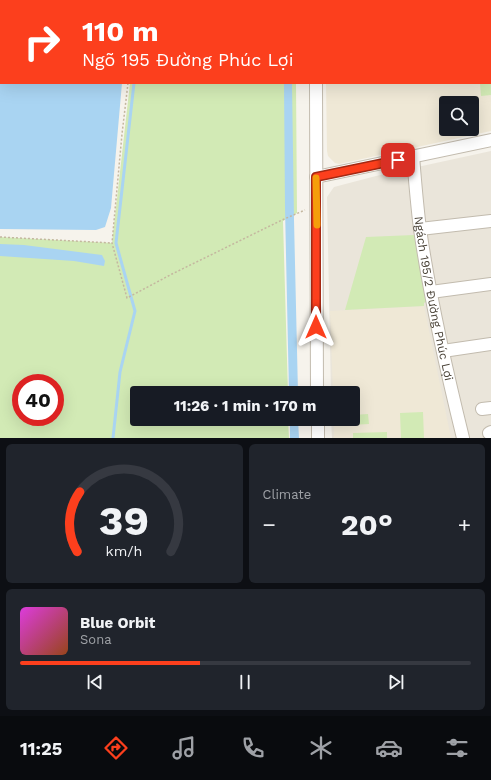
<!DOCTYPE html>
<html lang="en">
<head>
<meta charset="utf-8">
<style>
  :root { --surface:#171b24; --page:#20242c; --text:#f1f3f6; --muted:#9ea1a6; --line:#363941; --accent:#fc3f1d }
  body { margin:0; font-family:"Work Sans",sans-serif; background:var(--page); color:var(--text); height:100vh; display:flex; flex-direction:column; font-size:15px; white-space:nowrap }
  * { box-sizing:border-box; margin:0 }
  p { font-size:13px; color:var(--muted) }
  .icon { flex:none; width:22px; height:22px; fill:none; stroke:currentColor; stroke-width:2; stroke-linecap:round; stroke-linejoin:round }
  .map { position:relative; height:438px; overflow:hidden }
  .details { display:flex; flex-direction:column; gap:6px; padding:6px; background:#0d0f14; flex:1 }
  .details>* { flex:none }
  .guide { position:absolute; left:0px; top:0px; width:491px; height:84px; box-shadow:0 4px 16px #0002; background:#fc3f1d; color:#fff; overflow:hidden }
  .tools { position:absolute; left:439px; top:96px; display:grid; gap:8px }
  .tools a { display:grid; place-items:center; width:40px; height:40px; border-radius:4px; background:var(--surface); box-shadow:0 4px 16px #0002; font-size:20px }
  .speed { position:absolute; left:12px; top:374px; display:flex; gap:8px; font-size:20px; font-weight:700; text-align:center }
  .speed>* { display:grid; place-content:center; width:52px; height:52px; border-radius:50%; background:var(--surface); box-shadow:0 4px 16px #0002; line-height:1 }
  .speed .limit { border:6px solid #d22; background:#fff; color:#111 }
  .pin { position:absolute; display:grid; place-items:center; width:34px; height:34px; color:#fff; margin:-17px; border-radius:8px; box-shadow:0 2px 6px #0006 }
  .me { position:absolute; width:44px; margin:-22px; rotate:0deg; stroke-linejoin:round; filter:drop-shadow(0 0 3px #0008) }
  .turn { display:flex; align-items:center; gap:14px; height:84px; padding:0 16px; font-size:18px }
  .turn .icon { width:52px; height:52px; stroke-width:2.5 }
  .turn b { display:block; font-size:28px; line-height:34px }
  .big { font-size:30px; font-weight:700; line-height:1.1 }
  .details .widget { flex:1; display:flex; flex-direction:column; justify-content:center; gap:6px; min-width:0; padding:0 14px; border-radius:6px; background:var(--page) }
  .details .dial { align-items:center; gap:0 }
  .dial svg { height:104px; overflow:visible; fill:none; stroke:var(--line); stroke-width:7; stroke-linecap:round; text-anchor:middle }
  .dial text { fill:var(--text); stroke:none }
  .song { display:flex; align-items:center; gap:12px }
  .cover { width:48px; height:48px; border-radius:6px; background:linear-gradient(135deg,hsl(300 70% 55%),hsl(20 70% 35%)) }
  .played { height:4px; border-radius:2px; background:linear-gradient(90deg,var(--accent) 40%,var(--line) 40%) }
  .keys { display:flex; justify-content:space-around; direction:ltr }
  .heat { display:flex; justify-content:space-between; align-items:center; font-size:22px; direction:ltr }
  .details .tiles { flex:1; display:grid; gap:6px; grid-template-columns:1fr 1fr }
  .widget:last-child { grid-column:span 2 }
  .trip { position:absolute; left:130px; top:386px; width:230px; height:40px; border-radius:4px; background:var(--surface); box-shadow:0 4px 16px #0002; font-weight:700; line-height:40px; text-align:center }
  .tabs { display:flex; height:64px; justify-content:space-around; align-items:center; background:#090b0e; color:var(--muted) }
  .tabs .icon { width:28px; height:28px }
  .tabs .current { color:var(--accent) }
  .tabs b { font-size:18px; color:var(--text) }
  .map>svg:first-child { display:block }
</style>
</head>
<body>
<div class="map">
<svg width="491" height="438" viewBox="0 0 491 438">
  <rect width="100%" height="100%" fill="#f6f3ec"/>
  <path fill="#eae5da" d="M 491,151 L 491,438 L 332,438 L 331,419 L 353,419 L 353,393 L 331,393 L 327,197 L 334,187 L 376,176 Z"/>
  <path fill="#efe8d6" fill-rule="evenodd" d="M 324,0 L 491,0 L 491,131 L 339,164 L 335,163 L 328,156 L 327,151 L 326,83 L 490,83 L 490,1 ZM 446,103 L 472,103 L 472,129 L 446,129 Z
    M 424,306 L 451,438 L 334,438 L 334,419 L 353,419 L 353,393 L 333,393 L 330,311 Z"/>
  <path fill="#d2eab5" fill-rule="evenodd" d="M 139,0 L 295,0 L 295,1 L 139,1 Z
    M 490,13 L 491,13 L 491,95 L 481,96 L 480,83 L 490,83 Z
    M 130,83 L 296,83 L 297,213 L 283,221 L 288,393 L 137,393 L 137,419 L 288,419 L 289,438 L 0,438 L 0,237 L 112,243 ZM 21,383 L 55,383 L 55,417 L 21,417 Z
    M 414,235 L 428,301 L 424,303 L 424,306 L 345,310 L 366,237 Z
    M 423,412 L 424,438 L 401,438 L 400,413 Z
    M 368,414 L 369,424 L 351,425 L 351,419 L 353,419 L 353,415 Z
    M 387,432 L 387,438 L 353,438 L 353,433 Z"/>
  <path fill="#a9d4f2" d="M 0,0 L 130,0 L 1,1 L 1,83 L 122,83 L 111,208 L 105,227 L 96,230 L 0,229 Z
    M 284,83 L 292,83 L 294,220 L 298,393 L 289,393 L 285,208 Z
    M 0,244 L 24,245 L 102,255 L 105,261 L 104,266 L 74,261 L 0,256 Z
    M 290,419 L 298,419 L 299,438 L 290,438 Z"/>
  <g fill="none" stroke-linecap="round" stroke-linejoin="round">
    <path stroke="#a9d4f2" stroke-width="3" d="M 144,1 L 144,0
      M 113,438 L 120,372 L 135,311 L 116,243 L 134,83"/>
    <defs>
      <g id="minor">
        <path d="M 315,0 L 315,1"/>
        <path d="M 316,83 L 317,393"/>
        <path id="s1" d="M 413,156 C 415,181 417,205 420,229 C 430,299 446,369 463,438"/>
        <path d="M 316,177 L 491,140"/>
        <path d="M 420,229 L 491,221"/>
        <path d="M 431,292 L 491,284"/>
        <path d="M 443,351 L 491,344"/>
        <path d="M 482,409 L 491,408"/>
        <path d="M 318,419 L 318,438"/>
        <path d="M 489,433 L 491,432"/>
      </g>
    </defs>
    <use href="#minor" stroke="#c2bbae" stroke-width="14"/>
    <path stroke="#c4b79f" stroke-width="1.5" stroke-dasharray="2 2" stroke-linecap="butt" d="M 138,1 L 138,0
      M 128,83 L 122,134 L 112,243 L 127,298 L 172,274 L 282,220 L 305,210
      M 0,237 L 112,243"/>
    <use href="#minor" stroke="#fff" stroke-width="12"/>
  </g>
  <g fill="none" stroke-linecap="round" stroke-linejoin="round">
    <defs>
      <path id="route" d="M 316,327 L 316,177 L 398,160"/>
    </defs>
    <use href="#route" stroke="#a42913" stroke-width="10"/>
    <use href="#route" stroke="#fc3f1d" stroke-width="7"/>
    <path stroke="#f59e0b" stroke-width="7" d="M 316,178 L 317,225"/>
  </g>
  <g text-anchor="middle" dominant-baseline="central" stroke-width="4" stroke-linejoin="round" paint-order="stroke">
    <g font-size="12" fill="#4b4439" stroke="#fff">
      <text stroke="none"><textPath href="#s1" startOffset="144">Ngách 195/2 Đường Phúc Lợi</textPath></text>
    </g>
  </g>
</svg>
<div class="tools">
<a><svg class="icon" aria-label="search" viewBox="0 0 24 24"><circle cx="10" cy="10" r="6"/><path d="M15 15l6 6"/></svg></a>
</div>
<div class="speed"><div class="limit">40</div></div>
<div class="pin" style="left:398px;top:160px;background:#d93025"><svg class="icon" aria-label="arrive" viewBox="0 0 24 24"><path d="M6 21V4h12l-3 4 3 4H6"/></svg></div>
<svg class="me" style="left:316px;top:327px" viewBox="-20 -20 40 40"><path d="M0-17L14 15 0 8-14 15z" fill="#fc3f1d" stroke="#fff" stroke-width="4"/></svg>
<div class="trip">11:26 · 1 min · 170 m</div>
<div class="guide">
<div class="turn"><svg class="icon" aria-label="right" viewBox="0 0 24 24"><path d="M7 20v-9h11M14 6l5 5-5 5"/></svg><div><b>110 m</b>Ngõ 195 Đường Phúc Lợi</div></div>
</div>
</div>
<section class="details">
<div class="tiles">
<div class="widget dial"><svg viewBox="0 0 100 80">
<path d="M14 69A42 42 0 1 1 86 69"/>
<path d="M14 69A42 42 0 0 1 16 23" stroke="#fc3f1d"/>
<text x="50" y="56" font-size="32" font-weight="700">39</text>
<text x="50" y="72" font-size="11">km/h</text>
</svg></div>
<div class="widget"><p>Climate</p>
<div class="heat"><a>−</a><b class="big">20°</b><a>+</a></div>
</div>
<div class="widget">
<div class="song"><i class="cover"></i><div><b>Blue Orbit</b><p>Sona</p></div></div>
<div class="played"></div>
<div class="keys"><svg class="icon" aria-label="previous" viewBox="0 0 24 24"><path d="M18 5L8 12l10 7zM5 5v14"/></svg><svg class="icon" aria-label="pause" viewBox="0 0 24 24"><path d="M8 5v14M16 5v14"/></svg><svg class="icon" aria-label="next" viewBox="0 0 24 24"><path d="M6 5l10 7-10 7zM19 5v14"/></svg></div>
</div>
</div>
</section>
<nav class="tabs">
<b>11:25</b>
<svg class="icon current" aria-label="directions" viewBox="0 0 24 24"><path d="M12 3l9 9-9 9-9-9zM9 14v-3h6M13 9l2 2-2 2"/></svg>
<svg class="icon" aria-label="music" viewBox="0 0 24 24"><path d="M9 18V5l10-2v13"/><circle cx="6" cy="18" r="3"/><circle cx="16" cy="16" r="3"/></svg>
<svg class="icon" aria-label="phone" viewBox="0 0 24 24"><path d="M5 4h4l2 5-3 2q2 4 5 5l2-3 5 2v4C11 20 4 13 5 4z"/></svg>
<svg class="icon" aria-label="climate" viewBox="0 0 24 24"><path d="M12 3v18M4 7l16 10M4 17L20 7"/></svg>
<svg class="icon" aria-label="car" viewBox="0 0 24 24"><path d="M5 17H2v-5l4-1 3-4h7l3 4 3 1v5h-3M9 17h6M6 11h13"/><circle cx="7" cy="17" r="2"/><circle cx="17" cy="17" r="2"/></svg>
<svg class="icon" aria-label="filters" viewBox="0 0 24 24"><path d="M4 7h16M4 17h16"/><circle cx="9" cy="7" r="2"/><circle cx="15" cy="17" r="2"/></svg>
</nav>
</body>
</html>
